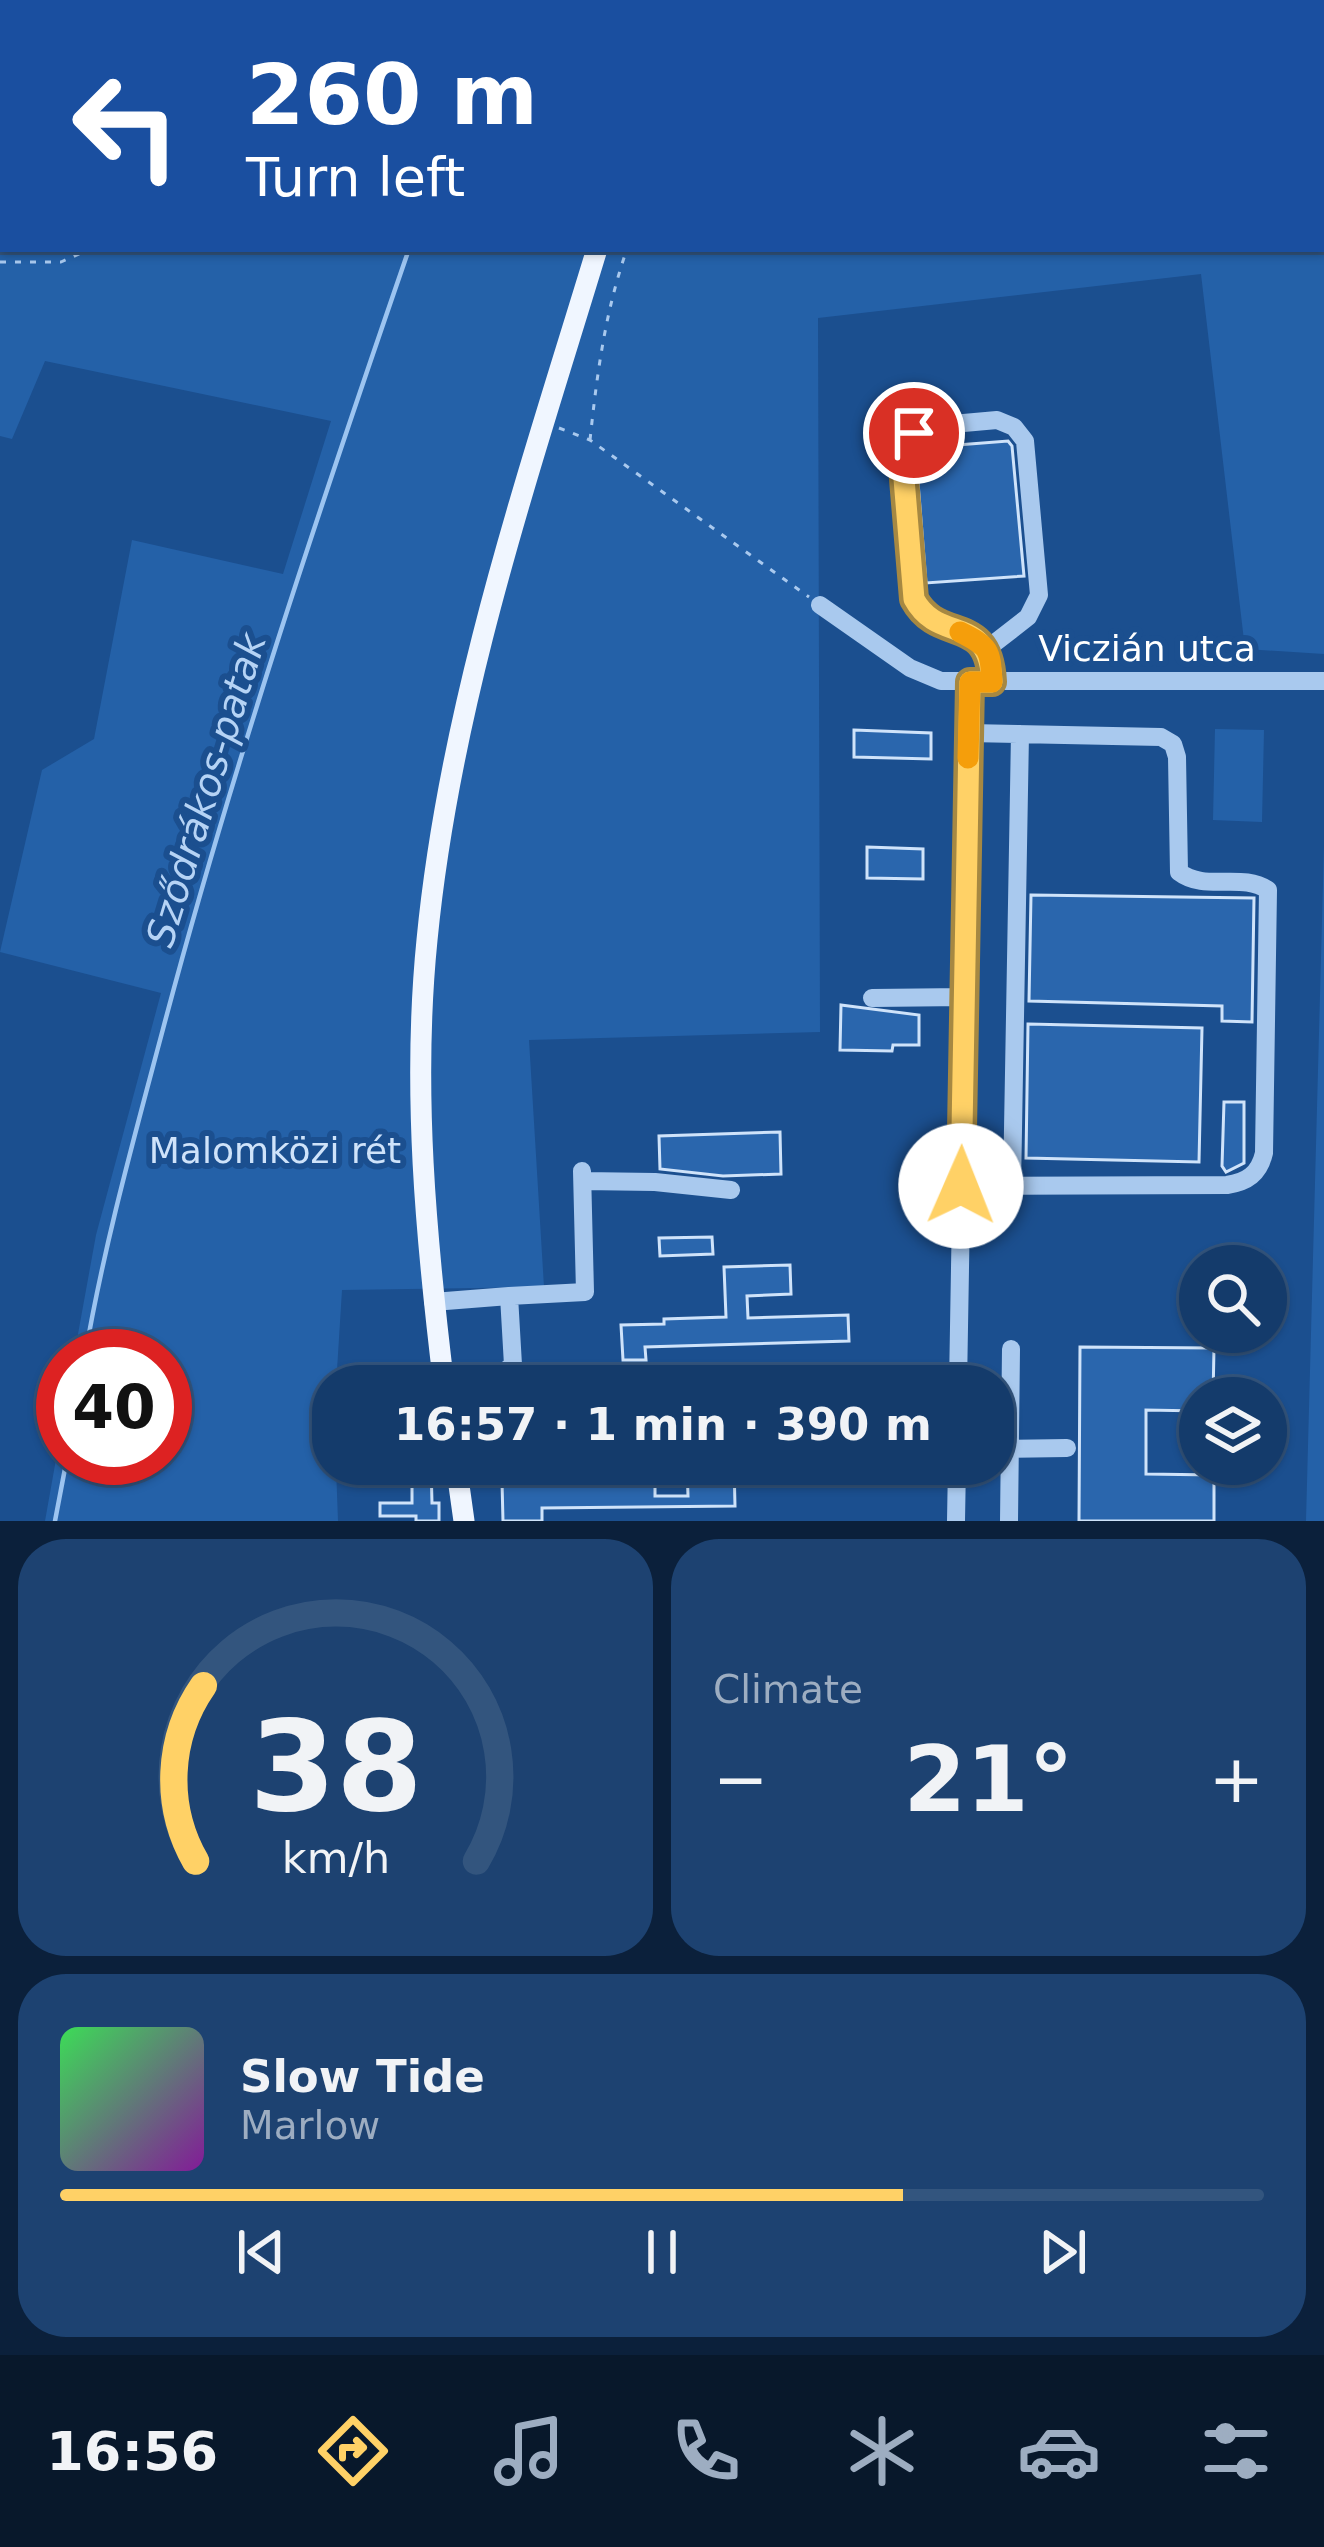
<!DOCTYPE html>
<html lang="en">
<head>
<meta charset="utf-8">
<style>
  :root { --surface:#143b6b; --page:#1d4271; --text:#f1f3f6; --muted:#9dadc1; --line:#33557e; --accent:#ffd166 }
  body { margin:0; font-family:"DejaVu Sans",sans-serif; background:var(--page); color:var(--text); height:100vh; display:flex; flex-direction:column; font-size:45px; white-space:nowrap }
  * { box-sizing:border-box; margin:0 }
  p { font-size:39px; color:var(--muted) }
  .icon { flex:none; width:66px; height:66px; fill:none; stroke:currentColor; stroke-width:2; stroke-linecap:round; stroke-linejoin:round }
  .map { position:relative; height:1521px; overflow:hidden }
  .drawer { display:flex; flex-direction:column; gap:18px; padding:18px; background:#0b203b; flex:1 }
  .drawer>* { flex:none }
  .banner { position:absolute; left:0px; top:0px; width:1326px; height:252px; box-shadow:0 3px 9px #0004,0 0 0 3px var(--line); background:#1a4fa0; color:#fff; overflow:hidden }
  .buttons { position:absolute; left:1179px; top:1245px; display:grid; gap:24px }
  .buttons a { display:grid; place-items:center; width:108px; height:108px; border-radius:50%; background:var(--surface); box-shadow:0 3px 9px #0004,0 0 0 3px var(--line); font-size:60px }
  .speed { position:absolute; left:36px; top:1329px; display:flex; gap:24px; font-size:60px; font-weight:700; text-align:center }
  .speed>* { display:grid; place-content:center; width:156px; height:156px; border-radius:50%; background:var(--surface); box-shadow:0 3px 9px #0004,0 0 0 3px var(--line); line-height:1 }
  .speed .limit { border:18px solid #d22; background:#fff; color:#111 }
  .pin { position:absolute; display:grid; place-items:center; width:102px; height:102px; color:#fff; margin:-51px; border:6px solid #fff; border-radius:50%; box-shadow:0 3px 12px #0007 }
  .me { position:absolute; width:132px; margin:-66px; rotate:1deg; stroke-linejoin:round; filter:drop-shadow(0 0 9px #0008) }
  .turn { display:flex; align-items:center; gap:42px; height:252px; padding:0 48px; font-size:54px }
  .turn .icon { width:156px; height:156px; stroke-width:2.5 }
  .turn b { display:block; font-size:84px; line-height:102px }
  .big { font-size:90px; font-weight:600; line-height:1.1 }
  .drawer .card { flex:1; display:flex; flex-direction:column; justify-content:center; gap:18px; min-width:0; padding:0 42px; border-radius:48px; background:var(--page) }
  .drawer .dial { align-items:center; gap:0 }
  .dial svg { height:312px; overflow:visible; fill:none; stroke:var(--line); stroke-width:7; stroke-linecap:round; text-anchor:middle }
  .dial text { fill:var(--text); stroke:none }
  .song { display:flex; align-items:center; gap:36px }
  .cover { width:144px; height:144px; border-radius:18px; background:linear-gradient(135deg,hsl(130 70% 55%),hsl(290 70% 35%)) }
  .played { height:12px; border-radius:6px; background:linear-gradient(90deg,var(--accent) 70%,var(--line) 70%) }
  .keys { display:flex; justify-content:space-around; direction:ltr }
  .heat { display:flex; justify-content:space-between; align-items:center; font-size:66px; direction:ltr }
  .drawer .tiles { flex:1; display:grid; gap:18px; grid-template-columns:1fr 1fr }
  .card:last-child { grid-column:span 2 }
  .trip { position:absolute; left:312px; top:1365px; width:702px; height:120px; border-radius:48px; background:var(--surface); box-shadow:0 3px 9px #0004,0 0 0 3px var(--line); font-weight:600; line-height:120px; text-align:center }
  .tabs { display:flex; height:192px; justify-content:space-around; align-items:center; background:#08182b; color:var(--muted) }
  .tabs .icon { width:84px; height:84px }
  .tabs .on { color:var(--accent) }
  .tabs b { font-size:54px; color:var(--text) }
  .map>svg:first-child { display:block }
</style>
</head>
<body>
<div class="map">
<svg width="1324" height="1521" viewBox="0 0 1324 1521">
  <rect width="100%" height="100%" fill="#1b4f8f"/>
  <path fill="#2461a8" d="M 0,0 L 204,3 L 3,3 L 3,249 L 1323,249 L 1324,143 L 1324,654 L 1245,649 L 1201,274 L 818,318 L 820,1032 L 529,1040 L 544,1287 L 342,1290 L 336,1386 L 333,1386 L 338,1521 L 45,1521 L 63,1420 L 63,1458 L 165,1458 L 165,1356 L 74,1356 L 96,1235 L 161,993 L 0,952 L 42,770 L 94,739 L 132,540 L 283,574 L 331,421 L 45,361 L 12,439 L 0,436 Z
    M 1215,729 L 1264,730 L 1262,822 L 1213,820 Z
    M 1324,845 L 1324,1521 L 1306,1521 Z"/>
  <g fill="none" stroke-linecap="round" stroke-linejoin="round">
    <path stroke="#9cc4f0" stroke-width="4.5" d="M 484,3 L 485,0
      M 85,1356 C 104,1245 134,1138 163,1029 C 233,765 320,507 409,249
      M 55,1521 L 67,1458"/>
  </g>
  <path fill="#2a66ad" stroke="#cfe3fa" stroke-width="3" d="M 1008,441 L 1012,446 L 1024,576 L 926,583 L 916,457 L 919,448 Z
    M 854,730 L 931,733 L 931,759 L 854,757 Z
    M 867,847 L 923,849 L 923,879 L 867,878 Z
    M 1031,895 L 1254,898 L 1252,1022 L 1222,1021 L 1222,1006 L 1029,1001 Z
    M 841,1005 L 919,1015 L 919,1045 L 893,1045 L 892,1051 L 840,1050 Z
    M 1028,1024 L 1202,1028 L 1199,1162 L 1026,1158 Z
    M 1224,1102 L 1244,1102 L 1244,1163 L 1226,1172 L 1222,1166 Z
    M 780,1132 L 781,1174 L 723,1176 L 660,1169 L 659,1136 Z
    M 712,1237 L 713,1254 L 660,1256 L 659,1238 Z
    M 790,1265 L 791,1294 L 747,1296 L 748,1318 L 848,1315 L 849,1341 L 645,1347 L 646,1360 L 623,1360 L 621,1325 L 664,1324 L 664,1319 L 726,1317 L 724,1267 Z
    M 1080,1347 L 1214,1348 L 1213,1398 L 1200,1398 L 1200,1411 L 1146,1410 L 1146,1474 L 1214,1475 L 1214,1521 L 1079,1521 Z
    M 389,1464 L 431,1464 L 432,1503 L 439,1503 L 439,1521 L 416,1521 L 416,1516 L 380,1516 L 380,1503 L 412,1503 L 412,1477 L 389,1477 Z
    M 486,1464 L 655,1464 L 655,1496 L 688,1496 L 687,1464 L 734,1464 L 735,1506 L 542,1508 L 542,1521 L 503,1521 L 502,1482 L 487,1482 Z"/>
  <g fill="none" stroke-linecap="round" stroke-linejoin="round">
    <path stroke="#a9c9ee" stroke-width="3" stroke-dasharray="6 9" stroke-linecap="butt" d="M 163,0 L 163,3
      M 1323,160 L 1324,160
      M 0,262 L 61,262 L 90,249
      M 559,428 L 590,440 L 809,597
      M 590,440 C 597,374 605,312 627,249"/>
    <path stroke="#a9c9ee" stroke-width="18" d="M 820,605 L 910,668 L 941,681 L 1324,681
      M 991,656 C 976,626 931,629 914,599 L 902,455 L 908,438 L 930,426 L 997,420 L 1014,427 L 1025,441 L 1039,595 L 1028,617 L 992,645 L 992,682
      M 872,998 L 964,997
      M 583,1181 L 655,1182 L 731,1190
      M 961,1186 L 1227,1185 C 1247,1182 1259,1174 1264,1153 L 1268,890 C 1242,872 1205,892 1179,872 L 1177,757 L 1173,744 L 1161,737 L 969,733
      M 1012,1186 L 1020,734
      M 509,1296 L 585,1292 L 582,1171
      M 433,1302 L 509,1296 L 513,1365 L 488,1384
      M 443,1385 L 959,1377
      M 958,1386 L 970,682
      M 993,1449 L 1067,1448
      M 956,1521 L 957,1464
      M 1009,1521 L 1011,1349"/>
    <path stroke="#f0f6ff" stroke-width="21" d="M 719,3 L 721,0
      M 444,1386 C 426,1238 412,1089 427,940 C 450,703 528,476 597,249
      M 456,1464 L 464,1521"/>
  </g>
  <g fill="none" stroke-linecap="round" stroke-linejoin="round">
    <defs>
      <path id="route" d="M 914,433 L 902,455 L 914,599 C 939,645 989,612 992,682 L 970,682 L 961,1186"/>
    </defs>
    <use href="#route" stroke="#a68842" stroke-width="30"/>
    <use href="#route" stroke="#ffd166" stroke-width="21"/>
    <path stroke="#f59e0b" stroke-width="21" d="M 960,632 C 990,647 990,649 992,682 L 970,682 L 968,758"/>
  </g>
  <g text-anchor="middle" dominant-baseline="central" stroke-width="12" stroke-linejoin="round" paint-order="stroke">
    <g font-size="36" fill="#fff" stroke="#1b4f8f">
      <text x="1147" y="648">Viczián utca</text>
    </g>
    <g font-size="36" fill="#cfe3fa" stroke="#1b4f8f">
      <text x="275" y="1150">Malomközi rét</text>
    </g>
    <g font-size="39" font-style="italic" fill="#b5d3f5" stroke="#1b4f8f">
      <text transform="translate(206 790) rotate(-73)">Sződrákos-patak</text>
    </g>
  </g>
</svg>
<div class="buttons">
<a><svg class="icon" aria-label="search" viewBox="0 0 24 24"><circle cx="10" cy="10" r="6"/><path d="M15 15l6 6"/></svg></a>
<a><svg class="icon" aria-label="layers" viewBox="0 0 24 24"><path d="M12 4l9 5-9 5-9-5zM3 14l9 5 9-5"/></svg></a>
</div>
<div class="speed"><div class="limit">40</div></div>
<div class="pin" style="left:914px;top:433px;background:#d93025"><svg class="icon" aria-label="arrive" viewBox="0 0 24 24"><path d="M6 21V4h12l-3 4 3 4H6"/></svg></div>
<svg class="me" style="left:961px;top:1186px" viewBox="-20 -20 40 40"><circle r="19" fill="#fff"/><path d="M0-13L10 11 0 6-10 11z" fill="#ffd166"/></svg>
<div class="trip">16:57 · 1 min · 390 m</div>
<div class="banner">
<div class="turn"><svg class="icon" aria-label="left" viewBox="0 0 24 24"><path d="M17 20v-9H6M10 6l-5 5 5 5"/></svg><div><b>260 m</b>Turn left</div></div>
</div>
</div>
<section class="drawer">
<div class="tiles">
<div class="card dial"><svg viewBox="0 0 100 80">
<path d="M14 69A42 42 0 1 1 86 69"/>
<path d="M14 69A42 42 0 0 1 16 24" stroke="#ffd166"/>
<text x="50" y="56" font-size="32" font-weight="700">38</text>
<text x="50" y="72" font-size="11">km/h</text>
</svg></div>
<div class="card"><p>Climate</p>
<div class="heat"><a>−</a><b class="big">21°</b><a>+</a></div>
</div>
<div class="card">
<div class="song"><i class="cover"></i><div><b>Slow Tide</b><p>Marlow</p></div></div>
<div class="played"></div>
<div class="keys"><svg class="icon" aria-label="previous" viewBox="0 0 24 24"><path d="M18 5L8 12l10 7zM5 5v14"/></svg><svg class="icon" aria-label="pause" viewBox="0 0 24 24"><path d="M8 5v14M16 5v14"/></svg><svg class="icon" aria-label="next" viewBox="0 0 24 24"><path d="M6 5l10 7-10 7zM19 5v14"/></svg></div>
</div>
</div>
</section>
<nav class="tabs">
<b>16:56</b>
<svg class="icon on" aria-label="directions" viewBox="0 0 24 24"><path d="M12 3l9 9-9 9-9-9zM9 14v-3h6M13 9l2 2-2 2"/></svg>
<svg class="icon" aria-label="music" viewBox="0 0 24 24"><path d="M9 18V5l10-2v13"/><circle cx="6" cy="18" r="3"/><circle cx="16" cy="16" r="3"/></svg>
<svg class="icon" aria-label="phone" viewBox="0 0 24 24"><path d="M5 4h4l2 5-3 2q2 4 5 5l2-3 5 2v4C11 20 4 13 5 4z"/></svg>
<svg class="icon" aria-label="climate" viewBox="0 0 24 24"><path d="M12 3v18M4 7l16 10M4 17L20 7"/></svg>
<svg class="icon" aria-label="car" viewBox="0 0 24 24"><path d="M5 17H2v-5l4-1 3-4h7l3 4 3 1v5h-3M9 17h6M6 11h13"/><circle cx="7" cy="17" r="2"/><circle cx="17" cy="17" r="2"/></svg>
<svg class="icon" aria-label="filters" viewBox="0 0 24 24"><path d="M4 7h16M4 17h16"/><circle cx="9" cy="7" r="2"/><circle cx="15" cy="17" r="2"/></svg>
</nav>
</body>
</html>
